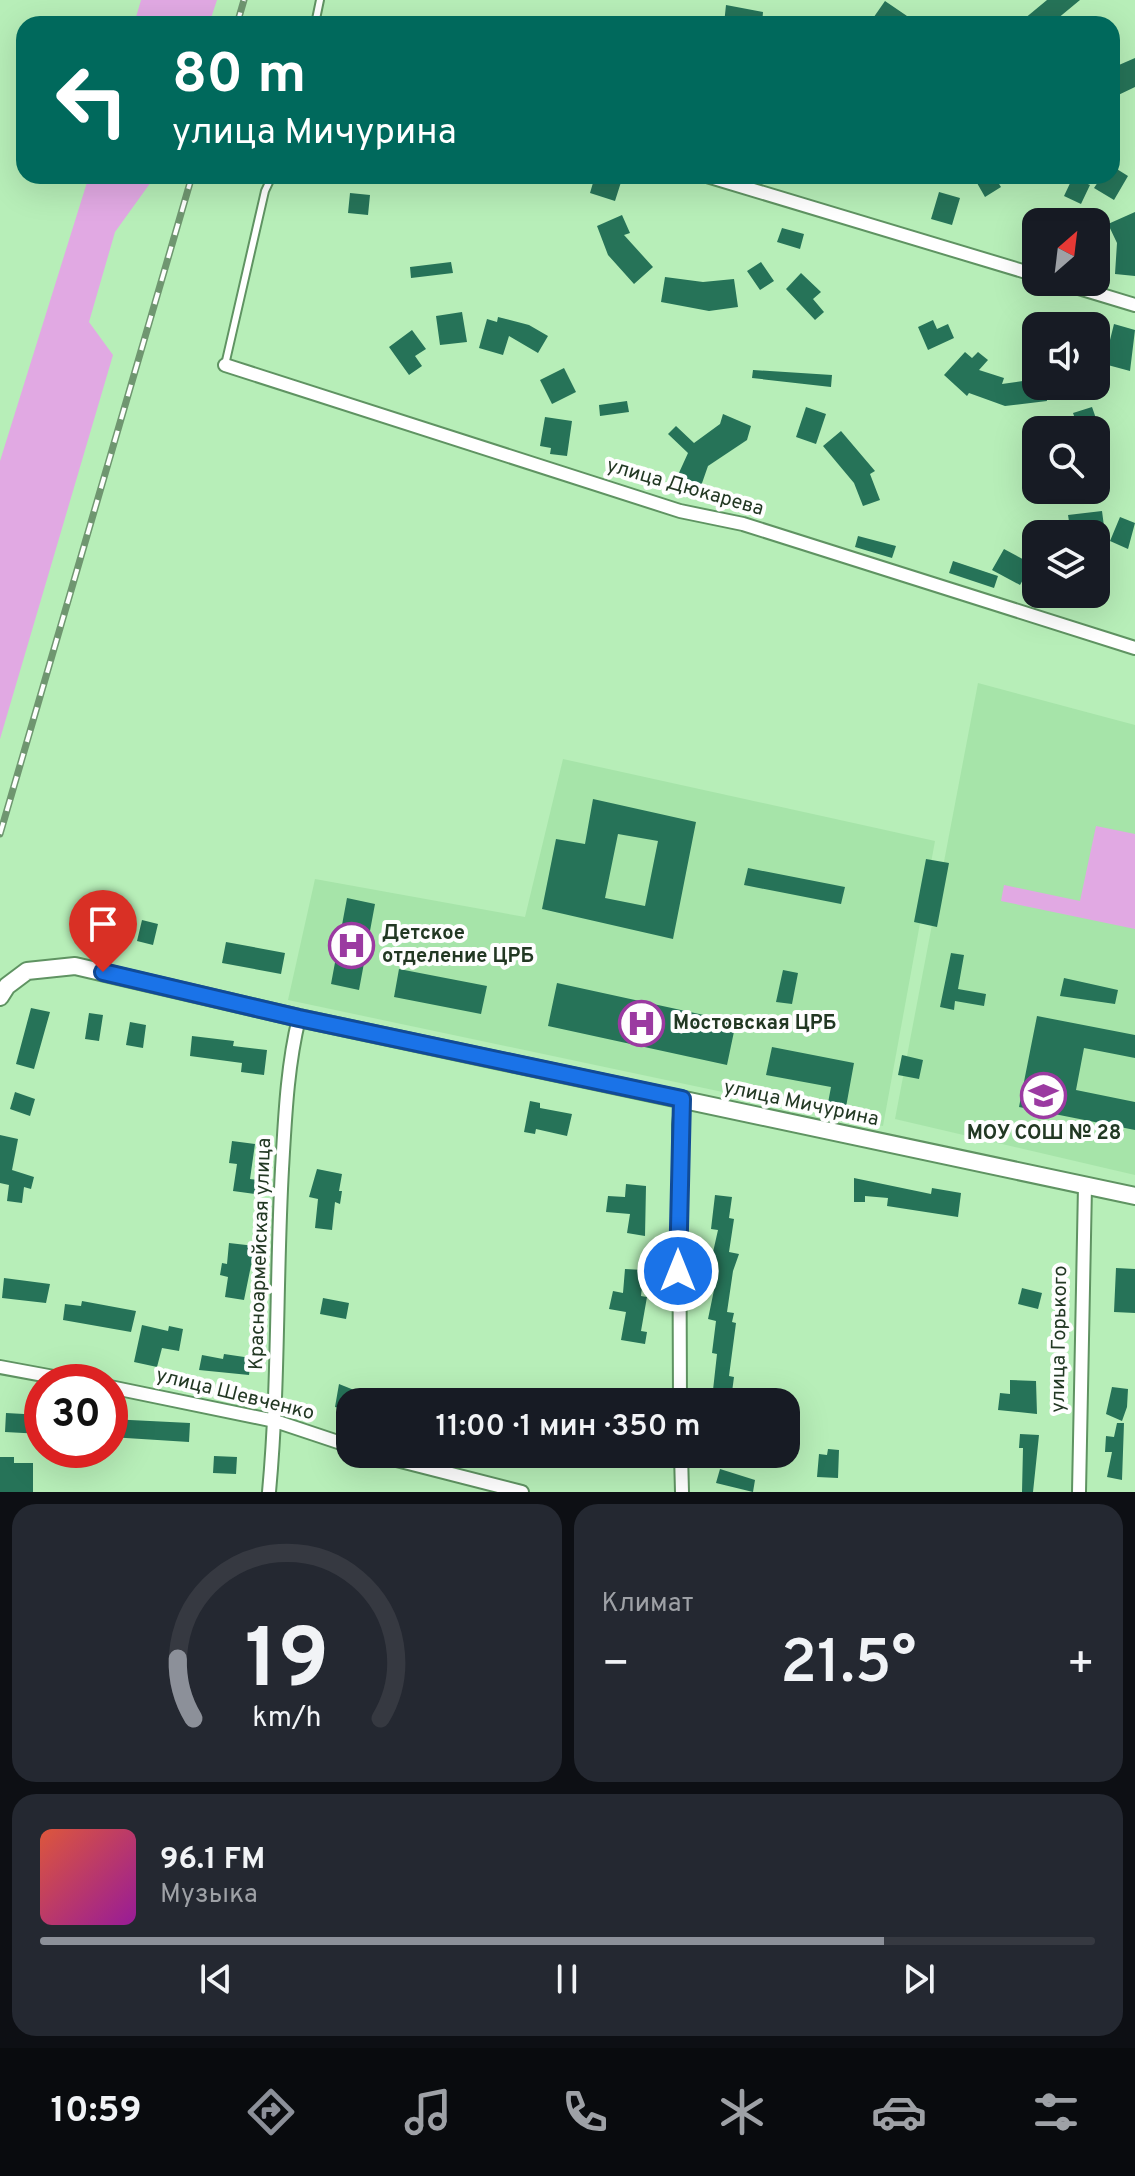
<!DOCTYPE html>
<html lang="ru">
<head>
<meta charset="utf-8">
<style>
  :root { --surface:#171b24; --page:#242831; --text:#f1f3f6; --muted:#9ea1a6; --line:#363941; --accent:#8c9099 }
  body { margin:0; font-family:Overpass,sans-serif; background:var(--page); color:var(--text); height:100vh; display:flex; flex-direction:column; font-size:30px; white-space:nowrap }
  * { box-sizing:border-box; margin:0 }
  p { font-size:26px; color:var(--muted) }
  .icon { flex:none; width:44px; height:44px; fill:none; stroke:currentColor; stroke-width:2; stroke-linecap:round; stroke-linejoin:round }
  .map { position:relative; height:1492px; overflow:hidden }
  .side { display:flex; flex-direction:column; gap:12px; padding:12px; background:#0d0f14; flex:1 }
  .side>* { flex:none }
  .top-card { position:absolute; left:16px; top:16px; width:1104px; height:168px; border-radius:24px; box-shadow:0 8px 32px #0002; background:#00695c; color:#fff; overflow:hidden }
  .needle { width:52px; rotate:28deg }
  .fabs { position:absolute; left:1022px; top:208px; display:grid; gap:16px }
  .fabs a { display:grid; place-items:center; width:88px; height:88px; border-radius:16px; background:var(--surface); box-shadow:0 8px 32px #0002; font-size:40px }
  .speed { position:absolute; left:24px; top:1364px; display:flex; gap:16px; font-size:40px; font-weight:700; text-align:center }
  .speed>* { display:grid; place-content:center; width:104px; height:104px; border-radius:50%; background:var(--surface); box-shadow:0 8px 32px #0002; line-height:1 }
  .speed .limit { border:12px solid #d22; background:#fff; color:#111 }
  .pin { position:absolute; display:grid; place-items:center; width:68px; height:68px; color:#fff; margin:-82px -34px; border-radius:50% 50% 50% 0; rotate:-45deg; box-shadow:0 0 8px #0007 }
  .pin .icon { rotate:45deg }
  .me { position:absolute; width:88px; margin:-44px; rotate:0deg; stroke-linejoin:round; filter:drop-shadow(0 0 6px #0008) }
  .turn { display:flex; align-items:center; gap:28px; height:168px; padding:0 24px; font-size:36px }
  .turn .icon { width:104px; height:104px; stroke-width:2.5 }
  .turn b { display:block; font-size:56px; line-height:68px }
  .big { font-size:60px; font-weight:600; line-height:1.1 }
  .side .widget { flex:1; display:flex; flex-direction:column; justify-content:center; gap:12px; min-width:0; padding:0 28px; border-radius:24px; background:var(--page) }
  .side .dial { align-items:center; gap:0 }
  .dial svg { height:208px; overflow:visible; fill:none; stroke:var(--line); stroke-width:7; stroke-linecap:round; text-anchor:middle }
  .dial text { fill:var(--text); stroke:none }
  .song { display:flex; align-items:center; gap:24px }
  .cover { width:96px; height:96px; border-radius:12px; background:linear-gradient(135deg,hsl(10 70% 55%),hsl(300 70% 35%)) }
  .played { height:8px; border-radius:4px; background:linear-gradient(90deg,var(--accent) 80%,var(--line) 80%) }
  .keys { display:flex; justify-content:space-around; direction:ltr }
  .heat { display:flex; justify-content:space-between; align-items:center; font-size:44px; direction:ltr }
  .side .tiles { flex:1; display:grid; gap:12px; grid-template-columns:1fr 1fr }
  .widget:last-child { grid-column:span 2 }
  .trip { position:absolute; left:336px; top:1388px; width:464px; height:80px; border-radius:24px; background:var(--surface); box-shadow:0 8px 32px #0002; font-weight:600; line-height:80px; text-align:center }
  .tabs { display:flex; height:128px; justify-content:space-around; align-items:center; background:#090b0e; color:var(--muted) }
  .tabs .icon { width:56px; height:56px }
  .tabs .on { color:var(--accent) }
  .tabs b { font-size:36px; color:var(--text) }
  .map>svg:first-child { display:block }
</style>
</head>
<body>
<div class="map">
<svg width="1135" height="1492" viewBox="0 0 1135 1492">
  <rect width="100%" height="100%" fill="#b7eeb8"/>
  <path fill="#a6e4a9" d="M 978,683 L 1135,725 L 1135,1175 L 895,1119 Z
    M 563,759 L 935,841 L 883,1126 L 288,1000 L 315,879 L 525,917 Z"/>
  <path fill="#e1a9e3" d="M 141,0 L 217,0 L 209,24 L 134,24 Z
    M 89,176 L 149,176 L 151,182 L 115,232 L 89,322 L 113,355 L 0,739 L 0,461 Z
    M 1096,826 L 1135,834 L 1135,929 L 1001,901 L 1004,885 L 1080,901 Z"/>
  <path fill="#267358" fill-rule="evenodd" d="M 1047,0 L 1080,0 L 1051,24 L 1018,24 Z
    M 885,1 L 907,16 L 902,24 L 869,24 Z
    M 726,5 L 763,12 L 762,24 L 724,24 Z
    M 1135,58 L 1135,87 L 1112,98 L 1112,68 Z
    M 1112,166 L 1128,176 L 1114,200 L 1094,188 L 1102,176 L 1112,176 Z
    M 595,176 L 622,179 L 615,201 L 590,193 Z
    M 973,176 L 994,176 L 1001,187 L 985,197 Z
    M 1073,177 L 1090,185 L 1081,204 L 1064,196 Z
    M 939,192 L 960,198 L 952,225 L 931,219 Z
    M 350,193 L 370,195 L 368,215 L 348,213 Z
    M 1135,212 L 1135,276 L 1115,274 L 1117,243 L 1108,224 Z
    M 622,215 L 630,233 L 624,235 L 653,267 L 634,284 L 608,255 L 597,226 Z
    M 782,228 L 804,234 L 800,249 L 777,242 Z
    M 451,262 L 453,273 L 411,278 L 410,267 Z
    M 761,262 L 774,281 L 760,290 L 747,271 Z
    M 801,273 L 821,292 L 813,299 L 824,312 L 815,320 L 786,289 Z
    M 665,277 L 703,282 L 734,279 L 738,307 L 709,311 L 661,302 Z
    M 462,312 L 467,342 L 440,345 L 436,316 Z
    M 498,317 L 529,325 L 548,336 L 538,353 L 509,336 L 503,355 L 479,348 L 487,319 L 497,322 Z
    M 933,320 L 937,329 L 948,324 L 954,338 L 928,350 L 918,327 Z
    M 1114,324 L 1135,330 L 1130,371 L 1104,364 Z
    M 412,330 L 426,349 L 415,356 L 422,366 L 409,375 L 389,347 Z
    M 965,352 L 972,358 L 978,352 L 988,360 L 979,370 L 1004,378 L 1002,384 L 1036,379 L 1036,386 L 1045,386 L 1047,401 L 1005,406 L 969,393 L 967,396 L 944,375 Z
    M 564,368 L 576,392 L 552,404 L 540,380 Z
    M 753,370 L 832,375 L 831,387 L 752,378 Z
    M 627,401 L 629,412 L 600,416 L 599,405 Z
    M 806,407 L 826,414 L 816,444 L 796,437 Z
    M 1092,407 L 1099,427 L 1079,430 L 1073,413 Z
    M 723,414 L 751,426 L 747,440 L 708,466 L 701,486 L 678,475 L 688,453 L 668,434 L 676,426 L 694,443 L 720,424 Z
    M 545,417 L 572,421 L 567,456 L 550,454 L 551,448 L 540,446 Z
    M 841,431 L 875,471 L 870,474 L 880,500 L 863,506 L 854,483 L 823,446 Z
    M 1102,511 L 1105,534 L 1071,534 L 1068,515 Z
    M 1120,517 L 1135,523 L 1128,549 L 1110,541 Z
    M 858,536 L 896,546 L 892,558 L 855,547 Z
    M 1004,549 L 1032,564 L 1020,585 L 992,570 Z
    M 953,561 L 998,576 L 994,588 L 949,573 Z
    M 593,799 L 696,822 L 673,939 L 542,909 L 556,839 L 585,844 ZM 618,834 L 658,841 L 645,906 L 605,898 Z
    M 926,859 L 949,863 L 937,927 L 914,922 Z
    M 748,868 L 845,887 L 841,904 L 744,885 Z
    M 347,898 L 375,904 L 359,990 L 331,984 Z
    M 142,920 L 158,924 L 153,945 L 137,941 Z
    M 226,942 L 285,953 L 281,974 L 222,963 Z
    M 951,953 L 964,955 L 958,989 L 986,994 L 984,1006 L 955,1001 L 954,1010 L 940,1007 Z
    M 399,969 L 487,986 L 481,1014 L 394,997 Z
    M 783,970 L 798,973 L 792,1004 L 776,1002 Z
    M 1064,978 L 1118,990 L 1115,1004 L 1060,996 Z
    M 557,983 L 736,1022 L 727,1065 L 548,1026 Z
    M 31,1008 L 50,1012 L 34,1069 L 16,1064 Z
    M 89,1013 L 103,1015 L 99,1041 L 85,1039 Z
    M 1037,1016 L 1135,1035 L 1135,1058 L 1084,1048 L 1076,1090 L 1135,1102 L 1135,1130 L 1019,1107 Z
    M 130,1022 L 146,1025 L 143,1048 L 126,1045 Z
    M 192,1036 L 234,1041 L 233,1046 L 267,1050 L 264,1075 L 241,1072 L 242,1063 L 190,1056 Z
    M 772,1047 L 854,1063 L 846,1107 L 828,1103 L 831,1087 L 766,1075 Z
    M 902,1055 L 923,1060 L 919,1079 L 898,1075 Z
    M 15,1092 L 35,1099 L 30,1116 L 10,1109 Z
    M 530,1101 L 540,1103 L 540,1108 L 572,1114 L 567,1136 L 536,1129 L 535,1134 L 524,1132 Z
    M 0,1135 L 18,1139 L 12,1170 L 34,1177 L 31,1189 L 24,1187 L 22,1203 L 7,1201 L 9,1185 L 0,1183 Z
    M 232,1141 L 255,1144 L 250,1179 L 257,1180 L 255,1194 L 233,1191 L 237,1164 L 229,1163 Z
    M 317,1169 L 342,1174 L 339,1191 L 342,1191 L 340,1204 L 335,1202 L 332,1230 L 315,1228 L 318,1199 L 309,1197 Z
    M 854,1178 L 931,1194 L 932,1188 L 961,1193 L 958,1217 L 887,1206 L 888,1198 L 865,1196 L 865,1202 L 854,1202 Z
    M 626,1184 L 646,1186 L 645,1236 L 627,1233 L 630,1214 L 606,1212 L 608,1196 L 625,1197 Z
    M 715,1195 L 732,1197 L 729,1218 L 734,1219 L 729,1252 L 739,1254 L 733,1271 L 727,1312 L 734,1313 L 732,1322 L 736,1323 L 729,1376 L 734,1377 L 732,1392 L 713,1390 L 717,1354 L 712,1353 L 716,1321 L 708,1319 L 714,1290 L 709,1289 L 711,1261 L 718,1230 L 711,1229 Z
    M 229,1243 L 255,1246 L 244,1300 L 225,1297 L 228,1277 L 220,1275 L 222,1263 L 227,1264 Z
    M 1116,1268 L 1135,1269 L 1135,1313 L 1114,1312 Z
    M 625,1269 L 644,1270 L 641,1296 L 647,1297 L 641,1331 L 647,1332 L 645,1344 L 621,1340 L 626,1312 L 609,1309 L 613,1291 L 623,1293 Z
    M 4,1278 L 50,1284 L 46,1303 L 2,1298 Z
    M 1022,1288 L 1042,1293 L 1038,1309 L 1018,1304 Z
    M 323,1298 L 349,1303 L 346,1319 L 320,1314 Z
    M 82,1301 L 136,1311 L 131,1332 L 63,1320 L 65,1304 L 81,1306 Z
    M 142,1325 L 168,1331 L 169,1326 L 183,1329 L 179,1351 L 162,1348 L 157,1367 L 134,1362 Z
    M 224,1354 L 251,1358 L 249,1375 L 199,1370 L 202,1355 L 223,1359 Z
    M 1010,1380 L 1036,1381 L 1037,1414 L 998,1410 L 1000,1393 L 1010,1394 Z
    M 339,1384 L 354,1390 L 402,1393 L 402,1402 L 350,1402 L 350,1410 L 335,1407 Z
    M 1112,1387 L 1128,1389 L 1127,1407 L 1122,1421 L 1106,1414 Z
    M 6,1413 L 42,1415 L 42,1434 L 5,1432 Z
    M 110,1419 L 190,1423 L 189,1442 L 110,1437 Z
    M 1117,1423 L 1124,1423 L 1122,1480 L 1107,1477 L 1112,1452 L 1105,1452 L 1106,1436 L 1114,1437 Z
    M 1020,1434 L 1039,1435 L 1033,1492 L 1022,1492 L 1023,1448 L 1019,1448 Z
    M 828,1449 L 839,1450 L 838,1478 L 817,1477 L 819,1454 L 827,1455 Z
    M 214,1456 L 237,1457 L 236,1474 L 213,1473 Z
    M 0,1457 L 14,1457 L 14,1463 L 33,1463 L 33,1492 L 0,1492 Z
    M 720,1469 L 755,1480 L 753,1492 L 716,1483 Z"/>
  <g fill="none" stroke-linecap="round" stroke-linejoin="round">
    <defs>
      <path id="service" d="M 315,24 L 320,0
        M 225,365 L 265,191 L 272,176"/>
      <path id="minor" d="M 707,176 L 1036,275
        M 1059,282 L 1135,305
        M 225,365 L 680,511 L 743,524 L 1135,648
        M 0,1367 L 81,1382
        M 110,1387 L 275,1421 L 350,1446
        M 680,1402 L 679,1125 L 682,1099
        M 373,1454 L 522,1492
        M 681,1454 L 682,1492
        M 269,1492 C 279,1385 276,1277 282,1169 C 285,1119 287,1067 299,1018
        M 1079,1492 L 1085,1186"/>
      <path id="tertiary" d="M 0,997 L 7,986 L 27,971 L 75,966 L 299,1018 L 1135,1196"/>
    </defs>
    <use href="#service" stroke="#5f9362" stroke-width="10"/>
    <use href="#minor" stroke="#5f9362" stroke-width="16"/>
    <use href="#tertiary" stroke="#5f9362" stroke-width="20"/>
    <use href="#service" stroke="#fff" stroke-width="6"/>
    <use href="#minor" stroke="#fff" stroke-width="12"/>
    <use href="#tertiary" stroke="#fff" stroke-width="16"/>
    <defs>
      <path id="rail" d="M 237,24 L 244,0
        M 0,834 L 192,176"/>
    </defs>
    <use href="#rail" stroke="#6f9670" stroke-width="7"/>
    <use href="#rail" stroke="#fefefe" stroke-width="4" stroke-dasharray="12" stroke-linecap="butt"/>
  </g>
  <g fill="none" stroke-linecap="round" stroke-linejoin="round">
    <defs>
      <path id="route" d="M 103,972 L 299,1018 L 682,1099 L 678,1271"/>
    </defs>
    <use href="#route" stroke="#114b97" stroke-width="20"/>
    <use href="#route" stroke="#1a73e8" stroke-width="14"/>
  </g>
  <defs>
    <symbol id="hospital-ring" viewBox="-11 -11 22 22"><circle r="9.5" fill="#fefefe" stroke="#9b3aa1" stroke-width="1.5"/><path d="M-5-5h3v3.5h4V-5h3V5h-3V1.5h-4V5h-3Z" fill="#9b3aa1"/></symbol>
    <symbol id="school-ring" viewBox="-11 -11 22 22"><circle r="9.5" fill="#fefefe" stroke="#9b3aa1" stroke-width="1.5"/><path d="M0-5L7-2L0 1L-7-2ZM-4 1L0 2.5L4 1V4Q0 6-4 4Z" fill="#9b3aa1"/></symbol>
  </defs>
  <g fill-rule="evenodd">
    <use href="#hospital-ring" x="326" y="920" width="51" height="51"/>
    <use href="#hospital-ring" x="616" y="998" width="51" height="51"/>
    <use href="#school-ring" x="1018" y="1070" width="51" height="51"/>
  </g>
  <g text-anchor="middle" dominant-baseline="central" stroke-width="8" stroke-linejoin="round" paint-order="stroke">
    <g font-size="20" fill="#223823" stroke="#fefefe">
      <text transform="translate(685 488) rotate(16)">улица Дюкарева</text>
      <text transform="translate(801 1104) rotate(12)">улица Мичурина</text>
      <text transform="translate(261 1254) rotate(-88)">Красноармейская улица</text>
      <text transform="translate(1060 1339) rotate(-89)">улица Горького</text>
      <text transform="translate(235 1395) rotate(14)">улица Шевченко</text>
    </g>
    <g font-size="20" font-weight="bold" fill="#223823" stroke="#fefefe" text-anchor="start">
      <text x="382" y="934">Детское<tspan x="382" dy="23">отделение ЦРБ</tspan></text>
      <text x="673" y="1024">Мостовская ЦРБ</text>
      <text x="1044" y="1134" text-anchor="middle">МОУ СОШ № 28</text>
    </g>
  </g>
</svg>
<div class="fabs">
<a><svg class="needle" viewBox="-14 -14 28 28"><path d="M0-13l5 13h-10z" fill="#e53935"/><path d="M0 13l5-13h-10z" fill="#9ea1a6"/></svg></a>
<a><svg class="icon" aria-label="sound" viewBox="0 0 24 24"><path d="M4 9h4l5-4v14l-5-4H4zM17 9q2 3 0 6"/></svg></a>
<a><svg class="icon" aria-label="search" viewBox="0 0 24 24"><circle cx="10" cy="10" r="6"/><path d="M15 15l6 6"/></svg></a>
<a><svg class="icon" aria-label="layers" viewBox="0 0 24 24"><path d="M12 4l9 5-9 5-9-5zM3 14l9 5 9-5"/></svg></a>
</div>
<div class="speed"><div class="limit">30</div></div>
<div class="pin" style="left:103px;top:972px;background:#d93025"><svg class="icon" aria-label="arrive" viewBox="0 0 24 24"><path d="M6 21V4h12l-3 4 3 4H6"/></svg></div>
<svg class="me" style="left:678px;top:1271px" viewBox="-20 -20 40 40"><circle r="17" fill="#1a73e8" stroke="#fff" stroke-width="3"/><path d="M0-11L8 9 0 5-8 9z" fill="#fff"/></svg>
<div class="trip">11:00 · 1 мин · 350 m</div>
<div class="top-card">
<div class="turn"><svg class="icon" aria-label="left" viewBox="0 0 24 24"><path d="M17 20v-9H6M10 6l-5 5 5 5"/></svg><div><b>80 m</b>улица Мичурина</div></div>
</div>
</div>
<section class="side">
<div class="tiles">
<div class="widget dial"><svg viewBox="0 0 100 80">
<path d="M14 69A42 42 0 1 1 86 69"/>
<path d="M14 69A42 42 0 0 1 8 46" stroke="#8c9099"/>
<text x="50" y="56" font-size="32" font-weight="700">19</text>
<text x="50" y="72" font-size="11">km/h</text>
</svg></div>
<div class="widget"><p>Климат</p>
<div class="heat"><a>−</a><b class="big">21.5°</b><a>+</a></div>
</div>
<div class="widget">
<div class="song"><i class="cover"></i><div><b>96.1 FM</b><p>Музыка</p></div></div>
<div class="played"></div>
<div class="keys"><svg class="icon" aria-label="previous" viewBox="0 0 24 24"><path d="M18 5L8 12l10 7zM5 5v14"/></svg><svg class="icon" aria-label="pause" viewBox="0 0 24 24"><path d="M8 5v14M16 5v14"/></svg><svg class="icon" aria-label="next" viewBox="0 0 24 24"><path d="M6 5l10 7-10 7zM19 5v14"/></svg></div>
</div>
</div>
</section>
<nav class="tabs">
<b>10:59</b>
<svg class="icon on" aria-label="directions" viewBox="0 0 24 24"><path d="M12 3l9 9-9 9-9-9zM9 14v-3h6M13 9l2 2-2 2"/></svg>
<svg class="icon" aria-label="music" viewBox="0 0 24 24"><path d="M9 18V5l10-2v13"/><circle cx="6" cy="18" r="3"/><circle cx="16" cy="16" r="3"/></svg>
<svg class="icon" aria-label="phone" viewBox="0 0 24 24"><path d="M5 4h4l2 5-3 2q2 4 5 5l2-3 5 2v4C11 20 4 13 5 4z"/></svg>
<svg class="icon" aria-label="climate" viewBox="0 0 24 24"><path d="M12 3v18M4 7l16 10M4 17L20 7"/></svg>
<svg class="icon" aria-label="car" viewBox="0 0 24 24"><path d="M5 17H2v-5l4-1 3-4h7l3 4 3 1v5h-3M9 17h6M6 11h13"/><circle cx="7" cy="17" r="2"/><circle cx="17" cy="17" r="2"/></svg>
<svg class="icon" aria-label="filters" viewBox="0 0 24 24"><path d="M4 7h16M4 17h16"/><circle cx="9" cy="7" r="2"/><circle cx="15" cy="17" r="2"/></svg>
</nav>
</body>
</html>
